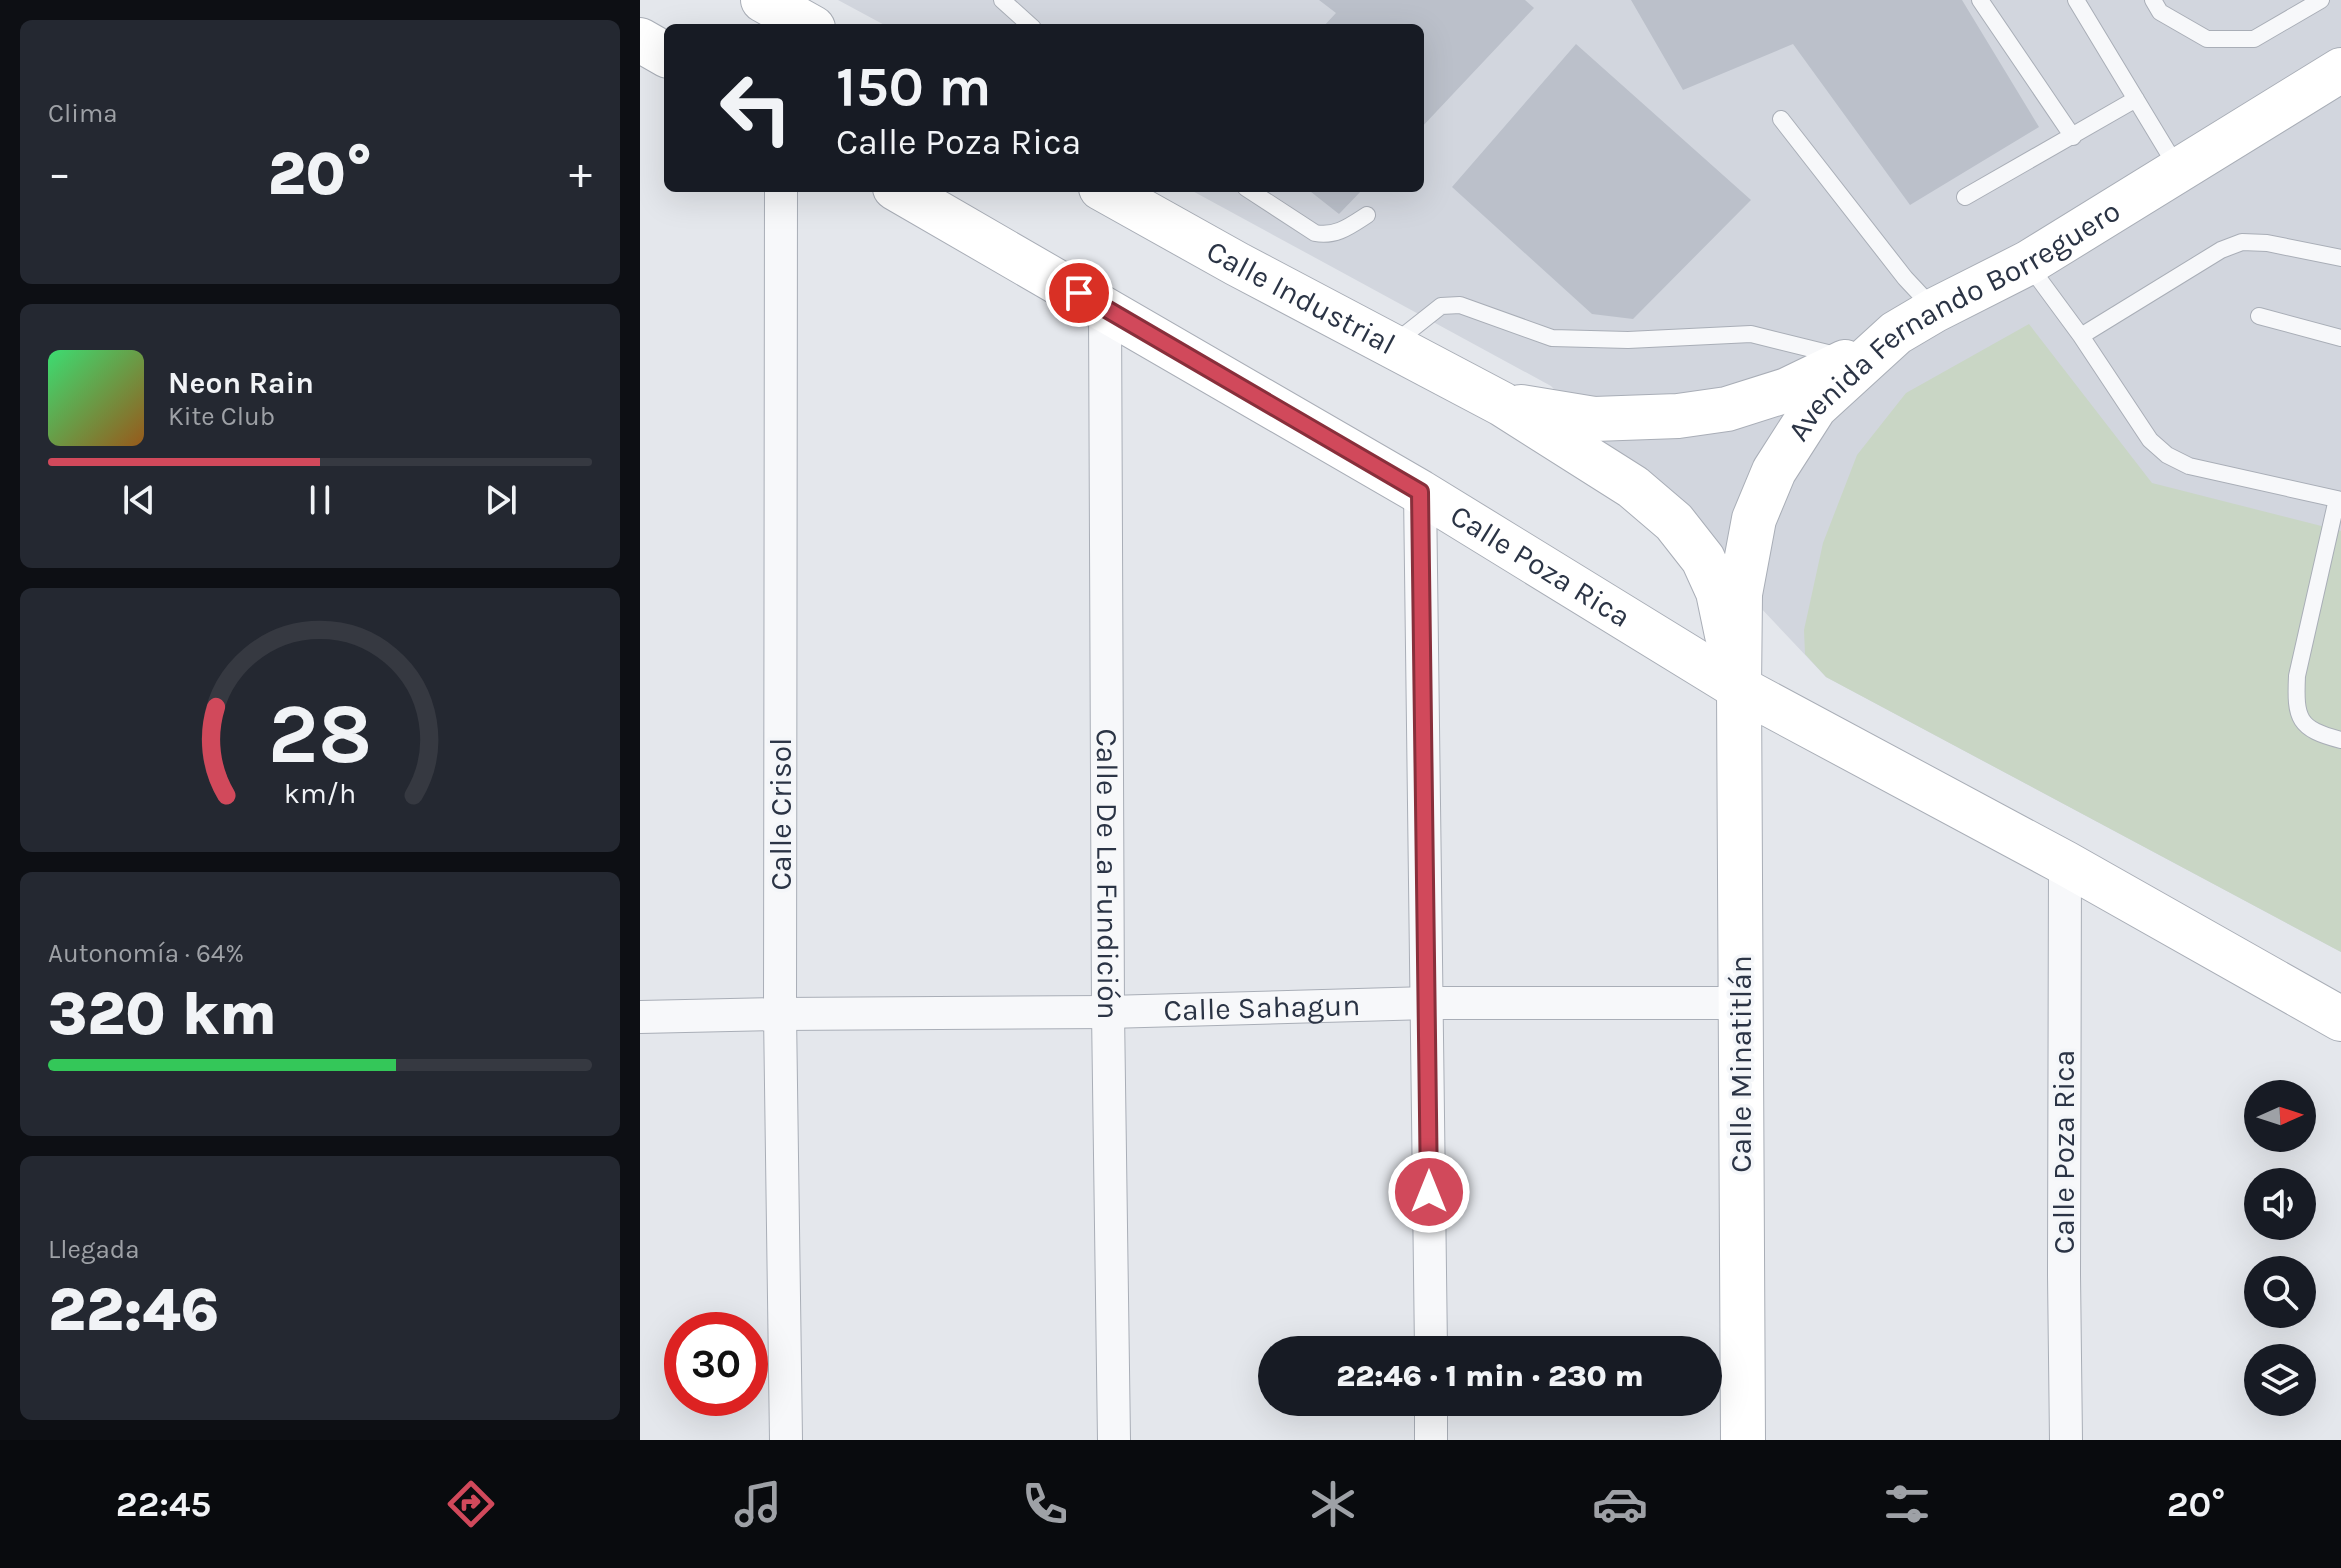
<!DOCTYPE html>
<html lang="es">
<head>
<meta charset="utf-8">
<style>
  :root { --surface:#171b24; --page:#242831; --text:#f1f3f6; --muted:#9ea1a6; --line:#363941; --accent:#d1495b }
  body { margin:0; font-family:Karla,sans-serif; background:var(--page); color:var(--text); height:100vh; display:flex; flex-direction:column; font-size:30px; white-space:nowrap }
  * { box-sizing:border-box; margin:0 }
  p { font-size:26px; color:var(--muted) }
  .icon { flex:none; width:44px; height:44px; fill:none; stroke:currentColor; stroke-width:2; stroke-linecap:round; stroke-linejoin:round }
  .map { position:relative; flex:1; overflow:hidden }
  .details { display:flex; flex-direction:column; gap:20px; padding:20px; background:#0d0f14; width:640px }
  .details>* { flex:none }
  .hud { position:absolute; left:24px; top:24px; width:760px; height:168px; border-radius:12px; box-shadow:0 8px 32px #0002; background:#171b24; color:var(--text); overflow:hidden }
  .needle { width:52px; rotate:87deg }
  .fabs { position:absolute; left:1604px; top:1080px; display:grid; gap:16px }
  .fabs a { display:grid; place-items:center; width:72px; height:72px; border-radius:50%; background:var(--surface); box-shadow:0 8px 32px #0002; font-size:40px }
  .speed { position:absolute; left:24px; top:1312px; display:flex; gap:16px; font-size:40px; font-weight:700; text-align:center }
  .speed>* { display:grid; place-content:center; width:104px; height:104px; border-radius:50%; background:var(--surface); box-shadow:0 8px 32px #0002; line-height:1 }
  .speed .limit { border:12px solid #d22; background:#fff; color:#111 }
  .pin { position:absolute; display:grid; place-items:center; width:68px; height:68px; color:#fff; margin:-34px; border:4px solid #fff; border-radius:50%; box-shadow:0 2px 8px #0007 }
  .me { position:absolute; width:88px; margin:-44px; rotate:0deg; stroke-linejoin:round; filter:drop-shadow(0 0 6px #0008) }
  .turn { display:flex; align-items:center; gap:28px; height:168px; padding:0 40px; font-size:36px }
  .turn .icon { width:104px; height:104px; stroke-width:2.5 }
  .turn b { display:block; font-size:56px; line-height:68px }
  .big { font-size:60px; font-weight:800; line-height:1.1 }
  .details .tile { flex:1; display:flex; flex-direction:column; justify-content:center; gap:12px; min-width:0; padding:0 28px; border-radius:12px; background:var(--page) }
  .details .dial { align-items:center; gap:0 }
  .dial svg { height:208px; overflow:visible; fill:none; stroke:var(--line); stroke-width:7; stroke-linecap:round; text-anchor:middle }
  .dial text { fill:var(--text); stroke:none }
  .song { display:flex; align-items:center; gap:24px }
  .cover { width:96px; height:96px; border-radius:12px; background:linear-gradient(135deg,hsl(140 70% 55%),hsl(30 70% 35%)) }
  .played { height:8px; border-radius:4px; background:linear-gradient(90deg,var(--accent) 50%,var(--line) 50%) }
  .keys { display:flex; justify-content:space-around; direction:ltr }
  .heat { display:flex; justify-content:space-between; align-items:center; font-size:44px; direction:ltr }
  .charge { height:12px; border-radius:6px; background:linear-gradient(90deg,#34c759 64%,var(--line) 0) }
  .trip { position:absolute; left:618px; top:1336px; width:464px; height:80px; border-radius:40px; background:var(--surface); box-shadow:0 8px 32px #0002; font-weight:800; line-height:80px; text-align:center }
  .tab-bar { display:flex; height:128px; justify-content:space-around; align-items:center; background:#090b0e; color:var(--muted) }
  .tab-bar .icon { width:56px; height:56px }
  .tab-bar .active { color:var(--accent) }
  .tab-bar b { font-size:36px; color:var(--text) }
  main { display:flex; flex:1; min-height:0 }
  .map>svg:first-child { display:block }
</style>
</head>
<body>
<main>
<section class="details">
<div class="tile"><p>Clima</p>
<div class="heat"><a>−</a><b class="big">20°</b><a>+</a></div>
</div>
<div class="tile">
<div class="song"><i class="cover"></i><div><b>Neon Rain</b><p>Kite Club</p></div></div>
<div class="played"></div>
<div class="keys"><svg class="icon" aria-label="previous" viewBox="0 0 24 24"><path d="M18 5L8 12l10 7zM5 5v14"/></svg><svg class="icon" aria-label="pause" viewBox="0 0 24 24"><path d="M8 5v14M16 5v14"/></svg><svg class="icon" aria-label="next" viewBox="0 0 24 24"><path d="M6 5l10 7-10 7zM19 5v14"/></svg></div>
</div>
<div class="tile dial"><svg viewBox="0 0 100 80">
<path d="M14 69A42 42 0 1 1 86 69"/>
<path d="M14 69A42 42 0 0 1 10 35" stroke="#d1495b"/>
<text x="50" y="56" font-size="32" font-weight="700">28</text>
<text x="50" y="72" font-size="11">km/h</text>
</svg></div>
<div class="tile"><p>Autonomía · 64%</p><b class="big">320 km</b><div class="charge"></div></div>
<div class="tile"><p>Llegada</p><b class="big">22:46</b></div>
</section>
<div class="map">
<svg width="1701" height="1440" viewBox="0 0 1701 1440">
  <rect width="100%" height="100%" fill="#e4e7ec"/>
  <path fill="#d2d6de" d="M 198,0 L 1701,0 L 1701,952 L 1186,677 L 911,386 L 547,188 L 780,188 L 780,28 L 250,28 Z"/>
  <path fill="#c9d6c5" d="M 1389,324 L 1512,483 L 1701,531 L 1701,952 L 1186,677 L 1165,654 L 1164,630 L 1183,543 L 1217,455 L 1266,393 Z"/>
  <path fill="#bbc0ca" d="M 679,0 L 885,0 L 894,8 L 780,129 L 780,28 L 682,28 L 696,13 Z
    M 991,0 L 1322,0 L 1399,127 L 1270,205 L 1153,44 L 1043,90 Z
    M 936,44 L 1111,200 L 993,319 L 952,314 L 812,187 Z
    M 666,188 L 724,188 L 699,214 Z"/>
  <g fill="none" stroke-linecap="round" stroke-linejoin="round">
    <defs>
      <path id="lane" d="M 362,0 L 393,28
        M 1340,0 L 1433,137
        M 1436,0 L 1538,169
        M 1513,0 L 1520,12 L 1567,39 L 1614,39 L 1681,0
        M 1141,119 L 1265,278 L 1294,309
        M 606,188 L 675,233 C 696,237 710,226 727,215
        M 1325,197 L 1496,99
        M 1388,264 L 1441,336 L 1581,250 L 1602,242 L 1627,243 L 1701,258
        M 1619,316 L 1701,338
        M 1441,336 L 1510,440 L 1527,455 L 1549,466 L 1701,500
        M 753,344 L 801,306 L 820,305 L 912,338 L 988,340 L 1111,334 L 1200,356
        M 1697,499 L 1657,676 C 1655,719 1658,729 1701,740"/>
      <g id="street">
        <path d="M 141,188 L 140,1014 L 146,1440"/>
        <path id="s1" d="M 465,308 L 468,1012 L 474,1440"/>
        <path d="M 780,492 L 791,1350"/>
        <path d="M 1425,863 L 1424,1275 L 1426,1440"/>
        <path id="s2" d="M 0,1017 L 140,1014 L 468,1012 L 788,1003 L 1101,1003"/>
        <path d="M 791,1402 L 791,1440"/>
      </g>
      <g id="secondary">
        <path d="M 123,0 L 173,28"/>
        <path d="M 0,40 L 28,56"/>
        <path id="s3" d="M 255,188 L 780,492 L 1099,688 L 1425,863 L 1701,1019"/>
        <path id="s4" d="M 461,188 L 597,264 L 862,404 L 993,487 L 1034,522 L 1063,559 L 1078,592 L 1087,635"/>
        <path d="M 881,407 L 954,419 L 1038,416 L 1087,409 L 1147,390 L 1205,362"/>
        <path id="s5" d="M 1103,1440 L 1099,688 L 1100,594 L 1114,519 L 1134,471 L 1175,407 L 1256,333 L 1295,310 L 1388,263 L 1701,70"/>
      </g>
    </defs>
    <use href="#lane" stroke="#a9aeb7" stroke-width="18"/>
    <use href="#street" stroke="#a9aeb7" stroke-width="34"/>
    <use href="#secondary" stroke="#a9aeb7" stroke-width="46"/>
    <use href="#lane" stroke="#f7f8fa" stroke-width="16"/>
    <use href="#street" stroke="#f7f8fa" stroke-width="32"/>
    <use href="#secondary" stroke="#fff" stroke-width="44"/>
  </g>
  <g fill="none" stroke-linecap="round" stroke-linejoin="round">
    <defs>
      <path id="route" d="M 439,293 L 780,492 L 789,1192"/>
    </defs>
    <use href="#route" stroke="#882f3b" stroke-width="20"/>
    <use href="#route" stroke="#d1495b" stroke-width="14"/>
  </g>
  <g text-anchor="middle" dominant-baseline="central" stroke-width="7" stroke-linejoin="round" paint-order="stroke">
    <g font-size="30" fill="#2b3445" stroke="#f4f6f9">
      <text stroke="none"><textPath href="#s4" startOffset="228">Calle Industrial</textPath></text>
      <text stroke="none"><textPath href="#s5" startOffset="1214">Avenida Fernando Borreguero</textPath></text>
      <text stroke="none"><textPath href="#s3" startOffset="748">Calle Poza Rica</textPath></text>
      <text transform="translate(141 814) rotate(-90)">Calle Crisol</text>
      <text stroke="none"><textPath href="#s1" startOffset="566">Calle De La Fundición</textPath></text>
      <text stroke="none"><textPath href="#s2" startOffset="622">Calle Sahagun</textPath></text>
      <text transform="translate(1101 1064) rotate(-90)">Calle Minatitlán</text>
      <text transform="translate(1424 1152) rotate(-90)">Calle Poza Rica</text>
    </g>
  </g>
</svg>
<div class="fabs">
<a><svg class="needle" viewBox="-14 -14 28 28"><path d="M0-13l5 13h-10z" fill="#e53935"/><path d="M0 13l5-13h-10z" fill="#9ea1a6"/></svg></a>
<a><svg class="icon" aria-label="sound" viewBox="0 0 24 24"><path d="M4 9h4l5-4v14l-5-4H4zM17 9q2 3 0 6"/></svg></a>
<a><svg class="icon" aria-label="search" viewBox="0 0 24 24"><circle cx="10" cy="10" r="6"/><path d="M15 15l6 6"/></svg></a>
<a><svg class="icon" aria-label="layers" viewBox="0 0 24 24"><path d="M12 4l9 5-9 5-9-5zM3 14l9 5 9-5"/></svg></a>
</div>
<div class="speed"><div class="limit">30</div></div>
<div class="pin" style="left:439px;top:293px;background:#d93025"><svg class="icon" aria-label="arrive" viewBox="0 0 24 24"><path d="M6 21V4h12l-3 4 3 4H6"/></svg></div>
<svg class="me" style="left:789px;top:1192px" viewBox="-20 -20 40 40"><circle r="17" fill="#d1495b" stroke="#fff" stroke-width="3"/><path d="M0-11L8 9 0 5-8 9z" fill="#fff"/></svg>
<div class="trip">22:46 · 1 min · 230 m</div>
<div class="hud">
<div class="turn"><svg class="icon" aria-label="left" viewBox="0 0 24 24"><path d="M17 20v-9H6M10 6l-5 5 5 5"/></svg><div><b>150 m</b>Calle Poza Rica</div></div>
</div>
</div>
</main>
<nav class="tab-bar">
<b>22:45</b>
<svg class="icon active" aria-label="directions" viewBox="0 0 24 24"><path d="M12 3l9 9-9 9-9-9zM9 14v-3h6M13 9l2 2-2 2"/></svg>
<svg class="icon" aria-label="music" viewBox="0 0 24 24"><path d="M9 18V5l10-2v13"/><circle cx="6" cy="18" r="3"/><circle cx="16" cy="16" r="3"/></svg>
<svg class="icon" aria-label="phone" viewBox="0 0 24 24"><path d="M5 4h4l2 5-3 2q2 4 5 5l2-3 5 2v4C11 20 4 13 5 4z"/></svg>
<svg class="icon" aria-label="climate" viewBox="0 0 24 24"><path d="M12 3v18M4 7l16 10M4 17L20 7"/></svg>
<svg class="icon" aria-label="car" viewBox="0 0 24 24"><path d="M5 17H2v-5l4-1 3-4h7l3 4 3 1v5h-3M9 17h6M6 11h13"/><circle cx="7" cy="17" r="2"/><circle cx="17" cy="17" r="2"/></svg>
<svg class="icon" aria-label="filters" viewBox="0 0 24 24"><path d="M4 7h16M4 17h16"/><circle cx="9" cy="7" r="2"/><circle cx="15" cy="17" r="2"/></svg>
<b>20°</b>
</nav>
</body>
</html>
